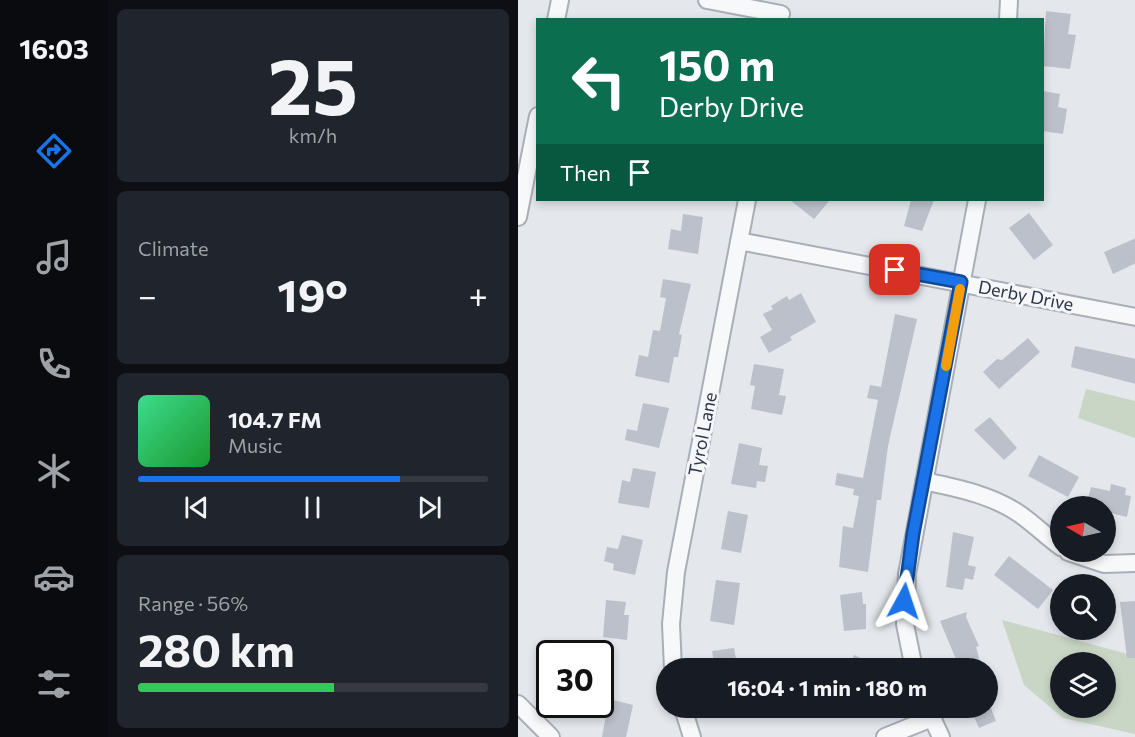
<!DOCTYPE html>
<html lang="en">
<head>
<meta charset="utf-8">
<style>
  :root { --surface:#171b24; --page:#20242c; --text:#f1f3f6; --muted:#9ea1a6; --line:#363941; --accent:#1a73e8 }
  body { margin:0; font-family:Commissioner,sans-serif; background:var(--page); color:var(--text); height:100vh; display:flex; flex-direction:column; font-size:22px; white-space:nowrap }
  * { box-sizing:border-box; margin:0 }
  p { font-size:20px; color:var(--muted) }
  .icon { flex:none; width:33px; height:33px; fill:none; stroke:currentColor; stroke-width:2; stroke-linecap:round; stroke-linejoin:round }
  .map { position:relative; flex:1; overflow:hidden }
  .details { display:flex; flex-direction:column; gap:9px; padding:9px; background:#0d0f14; width:410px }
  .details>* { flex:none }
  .hud { position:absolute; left:18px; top:18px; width:508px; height:183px; border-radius:0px; box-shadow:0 3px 9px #0003; background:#0b6e4f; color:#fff; overflow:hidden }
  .needle { width:39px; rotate:279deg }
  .controls { position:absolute; left:532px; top:496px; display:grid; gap:12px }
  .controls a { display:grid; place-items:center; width:66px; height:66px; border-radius:50%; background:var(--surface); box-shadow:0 3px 9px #0003; font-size:30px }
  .speed { position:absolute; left:18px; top:640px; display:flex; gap:12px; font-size:30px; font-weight:700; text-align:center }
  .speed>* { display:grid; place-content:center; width:78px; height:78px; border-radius:50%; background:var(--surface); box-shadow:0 3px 9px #0003; line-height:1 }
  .speed .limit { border:3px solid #111; border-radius:9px; background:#fff; color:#111 }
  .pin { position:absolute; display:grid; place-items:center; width:51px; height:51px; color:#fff; margin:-26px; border-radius:12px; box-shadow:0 3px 9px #0006 }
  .me { position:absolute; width:66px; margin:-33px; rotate:5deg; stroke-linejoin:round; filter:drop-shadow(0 0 4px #0008) }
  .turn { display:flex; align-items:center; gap:21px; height:126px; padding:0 24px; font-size:27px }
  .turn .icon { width:78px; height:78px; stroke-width:2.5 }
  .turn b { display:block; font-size:42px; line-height:51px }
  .then { display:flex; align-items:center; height:57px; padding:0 24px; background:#0003; gap:12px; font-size:22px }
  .big { font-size:45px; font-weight:700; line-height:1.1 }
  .details .widget { flex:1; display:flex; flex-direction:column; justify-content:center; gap:9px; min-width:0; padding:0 21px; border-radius:9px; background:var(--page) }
  .details .dial { align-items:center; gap:0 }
  .dial b { font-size:78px; line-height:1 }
  .song { display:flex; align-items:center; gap:18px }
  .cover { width:72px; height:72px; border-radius:9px; background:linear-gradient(135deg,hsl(150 70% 55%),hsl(130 70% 35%)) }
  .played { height:6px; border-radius:3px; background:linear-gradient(90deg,var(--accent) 75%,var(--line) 75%) }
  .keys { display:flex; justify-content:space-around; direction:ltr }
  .heat { display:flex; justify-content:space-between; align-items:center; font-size:33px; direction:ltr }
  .charge { height:9px; border-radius:4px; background:linear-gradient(90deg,#34c759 56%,var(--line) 0) }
  .trip { position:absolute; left:138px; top:658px; width:342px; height:60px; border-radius:30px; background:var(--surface); box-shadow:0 3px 9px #0003; font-weight:700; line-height:60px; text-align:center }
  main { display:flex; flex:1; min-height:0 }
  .menu { display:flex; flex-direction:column; width:108px; justify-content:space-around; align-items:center; background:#090b0e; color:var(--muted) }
  .menu .icon { width:42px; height:42px }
  .menu .on { color:var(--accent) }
  .menu b { font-size:27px; color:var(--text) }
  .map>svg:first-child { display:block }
</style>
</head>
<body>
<main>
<nav class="menu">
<b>16:03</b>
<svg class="icon on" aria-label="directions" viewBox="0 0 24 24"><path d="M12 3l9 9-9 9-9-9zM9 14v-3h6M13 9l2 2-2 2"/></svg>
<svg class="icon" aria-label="music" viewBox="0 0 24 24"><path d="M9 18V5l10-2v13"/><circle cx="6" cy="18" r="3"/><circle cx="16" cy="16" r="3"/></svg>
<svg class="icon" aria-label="phone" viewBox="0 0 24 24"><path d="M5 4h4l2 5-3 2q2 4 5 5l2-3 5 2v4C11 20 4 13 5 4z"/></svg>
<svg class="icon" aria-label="climate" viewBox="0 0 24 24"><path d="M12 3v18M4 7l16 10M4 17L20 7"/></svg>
<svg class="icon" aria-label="car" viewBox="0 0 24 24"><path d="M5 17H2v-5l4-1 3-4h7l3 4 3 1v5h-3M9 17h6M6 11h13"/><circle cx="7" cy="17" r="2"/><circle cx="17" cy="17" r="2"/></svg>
<svg class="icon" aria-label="filters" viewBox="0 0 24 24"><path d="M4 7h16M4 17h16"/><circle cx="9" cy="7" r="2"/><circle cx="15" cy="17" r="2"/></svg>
</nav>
<section class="details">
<div class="widget dial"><b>25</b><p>km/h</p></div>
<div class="widget"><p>Climate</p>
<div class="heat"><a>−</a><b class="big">19°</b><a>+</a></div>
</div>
<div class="widget">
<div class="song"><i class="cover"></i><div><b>104.7 FM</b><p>Music</p></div></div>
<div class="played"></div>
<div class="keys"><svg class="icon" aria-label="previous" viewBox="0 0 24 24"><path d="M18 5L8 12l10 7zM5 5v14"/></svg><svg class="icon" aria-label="pause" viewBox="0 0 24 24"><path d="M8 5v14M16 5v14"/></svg><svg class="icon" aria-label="next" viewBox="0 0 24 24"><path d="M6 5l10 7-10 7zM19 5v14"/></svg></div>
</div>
<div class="widget"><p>Range · 56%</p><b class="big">280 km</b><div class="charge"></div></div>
</section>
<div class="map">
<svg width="618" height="737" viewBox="0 0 618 737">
  <rect width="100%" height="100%" fill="#e4e7ec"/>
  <path fill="#c9d6c5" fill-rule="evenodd" d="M 568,389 L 617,401 L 617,438 L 560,418 Z
    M 484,620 L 617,656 L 617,734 L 545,718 L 506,685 ZM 543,663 L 588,663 L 588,708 L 543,708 Z"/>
  <path fill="#bbc0ca" d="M 528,11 L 553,14 L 550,34 L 558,35 L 552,69 L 525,66 Z
    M 525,91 L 542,94 L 540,107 L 549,109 L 545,134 L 525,131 Z
    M 272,200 L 312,200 L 296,219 Z
    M 393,200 L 416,200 L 404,231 L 386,226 Z
    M 511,213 L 535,245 L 516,260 L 491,228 Z
    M 165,214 L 185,217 L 180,254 L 150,249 L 153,229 L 163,231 Z
    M 618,238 L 618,263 L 595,274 L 586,252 Z
    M 145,279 L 173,284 L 161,334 L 164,335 L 160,357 L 156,357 L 151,383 L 117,376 L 121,355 L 130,357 L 135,330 L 142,331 L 148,298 L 142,297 Z
    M 283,293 L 298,322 L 272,337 L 274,340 L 251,353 L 242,337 L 254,330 L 245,314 L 255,309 L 253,306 L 269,296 L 271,300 Z
    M 377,314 L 399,319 L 370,446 L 363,500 L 359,500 L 350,572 L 321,567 L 325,526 L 335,528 L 341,496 L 335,495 L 336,489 L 317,485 L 319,473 L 345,478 L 360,400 L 349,398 L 352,385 L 363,387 Z
    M 510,338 L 522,352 L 481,389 L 465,372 L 479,359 L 484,360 Z
    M 557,346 L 618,359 L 618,384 L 553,367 Z
    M 236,364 L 266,369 L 261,395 L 268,396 L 264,415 L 233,409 L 237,386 L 232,385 Z
    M 125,403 L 151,408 L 141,448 L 107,440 L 109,429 L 119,431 Z
    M 472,417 L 499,448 L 486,460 L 456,430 Z
    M 221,443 L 244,448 L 241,465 L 250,466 L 247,482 L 239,481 L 238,488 L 213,484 Z
    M 521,455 L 561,477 L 550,497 L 510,476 Z
    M 115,468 L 138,472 L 131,508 L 100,503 L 104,480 L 112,482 Z
    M 593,484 L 608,488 L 607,495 L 613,496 L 609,517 L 588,512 L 588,507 L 568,507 L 573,487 L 592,491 Z
    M 210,511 L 230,515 L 223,553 L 203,549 Z
    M 435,532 L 456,537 L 450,565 L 458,567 L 455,580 L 447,578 L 445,590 L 428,587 Z
    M 104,535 L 125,540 L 117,575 L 95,570 L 96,564 L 86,561 L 89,547 L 100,549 Z
    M 491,556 L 535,590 L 520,609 L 476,575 Z
    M 198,580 L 222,583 L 216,625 L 192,621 Z
    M 344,592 L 345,604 L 348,604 L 348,629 L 326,631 L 322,595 Z
    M 88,600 L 108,602 L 106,615 L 111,615 L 109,640 L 85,637 Z
    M 618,601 L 618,658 L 609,658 L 602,602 Z
    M 449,612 L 448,617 L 461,646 L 458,647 L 462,662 L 442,669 L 422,621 Z
    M 216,648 L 220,669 L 197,669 L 194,651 Z
    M 336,655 L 368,669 L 330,669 Z
    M 91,699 L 115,705 L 108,737 L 84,737 Z
    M 452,708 L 473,708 L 478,721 L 461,728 Z"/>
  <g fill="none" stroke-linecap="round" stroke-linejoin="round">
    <defs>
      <path id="minor" d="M 189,0 L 263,14
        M 38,20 L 42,0
        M 490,20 L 491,0
        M 0,217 L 20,116
        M 221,241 L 618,317
        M 406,481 C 439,488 475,495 503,515 C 517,525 529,537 543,547
        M 550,552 L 586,564 L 618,563
        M 155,669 L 153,624 L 158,572 L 229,200
        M 396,669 L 387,624 L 389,574 L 459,200
        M 0,704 L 33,737
        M 165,708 L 174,737
        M 410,709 L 423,737
        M 367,737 L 414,718"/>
    </defs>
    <use href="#minor" stroke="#a9aeb7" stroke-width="20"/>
    <use href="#minor" stroke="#f7f8fa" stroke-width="16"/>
  </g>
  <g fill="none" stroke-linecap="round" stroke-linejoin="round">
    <defs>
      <path id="route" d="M 377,270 L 443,282 L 395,534 L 386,601"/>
    </defs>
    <use href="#route" stroke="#114b97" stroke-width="15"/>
    <use href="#route" stroke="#1a73e8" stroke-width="10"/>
    <path stroke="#f59e0b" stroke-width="10" d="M 428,366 L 442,289"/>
  </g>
  <g text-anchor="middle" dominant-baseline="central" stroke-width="6" stroke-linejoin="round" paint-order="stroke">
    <g font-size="18" fill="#2b3445" stroke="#f4f6f9">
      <text transform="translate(508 295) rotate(11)">Derby Drive</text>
      <text transform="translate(184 434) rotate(-79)">Tyrol Lane</text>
    </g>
  </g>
</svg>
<div class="controls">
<a><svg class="needle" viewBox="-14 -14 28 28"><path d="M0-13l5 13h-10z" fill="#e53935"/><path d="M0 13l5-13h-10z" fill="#9ea1a6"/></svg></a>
<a><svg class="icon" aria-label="search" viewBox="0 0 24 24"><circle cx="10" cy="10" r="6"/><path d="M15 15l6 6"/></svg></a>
<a><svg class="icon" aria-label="layers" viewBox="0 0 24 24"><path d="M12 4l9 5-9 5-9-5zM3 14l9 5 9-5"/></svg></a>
</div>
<div class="speed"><div class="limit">30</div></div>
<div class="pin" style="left:377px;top:270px;background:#d93025"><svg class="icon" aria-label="arrive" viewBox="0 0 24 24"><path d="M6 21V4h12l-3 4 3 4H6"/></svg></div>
<svg class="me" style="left:386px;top:601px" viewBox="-20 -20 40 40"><path d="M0-17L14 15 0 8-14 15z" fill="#1a73e8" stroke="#fff" stroke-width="4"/></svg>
<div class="trip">16:04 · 1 min · 180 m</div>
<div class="hud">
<div class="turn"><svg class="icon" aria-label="left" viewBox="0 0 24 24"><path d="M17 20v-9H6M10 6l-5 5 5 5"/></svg><div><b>150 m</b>Derby Drive</div></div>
<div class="then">Then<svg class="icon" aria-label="arrive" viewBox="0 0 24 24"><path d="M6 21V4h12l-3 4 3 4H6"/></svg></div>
</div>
</div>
</main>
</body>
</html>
